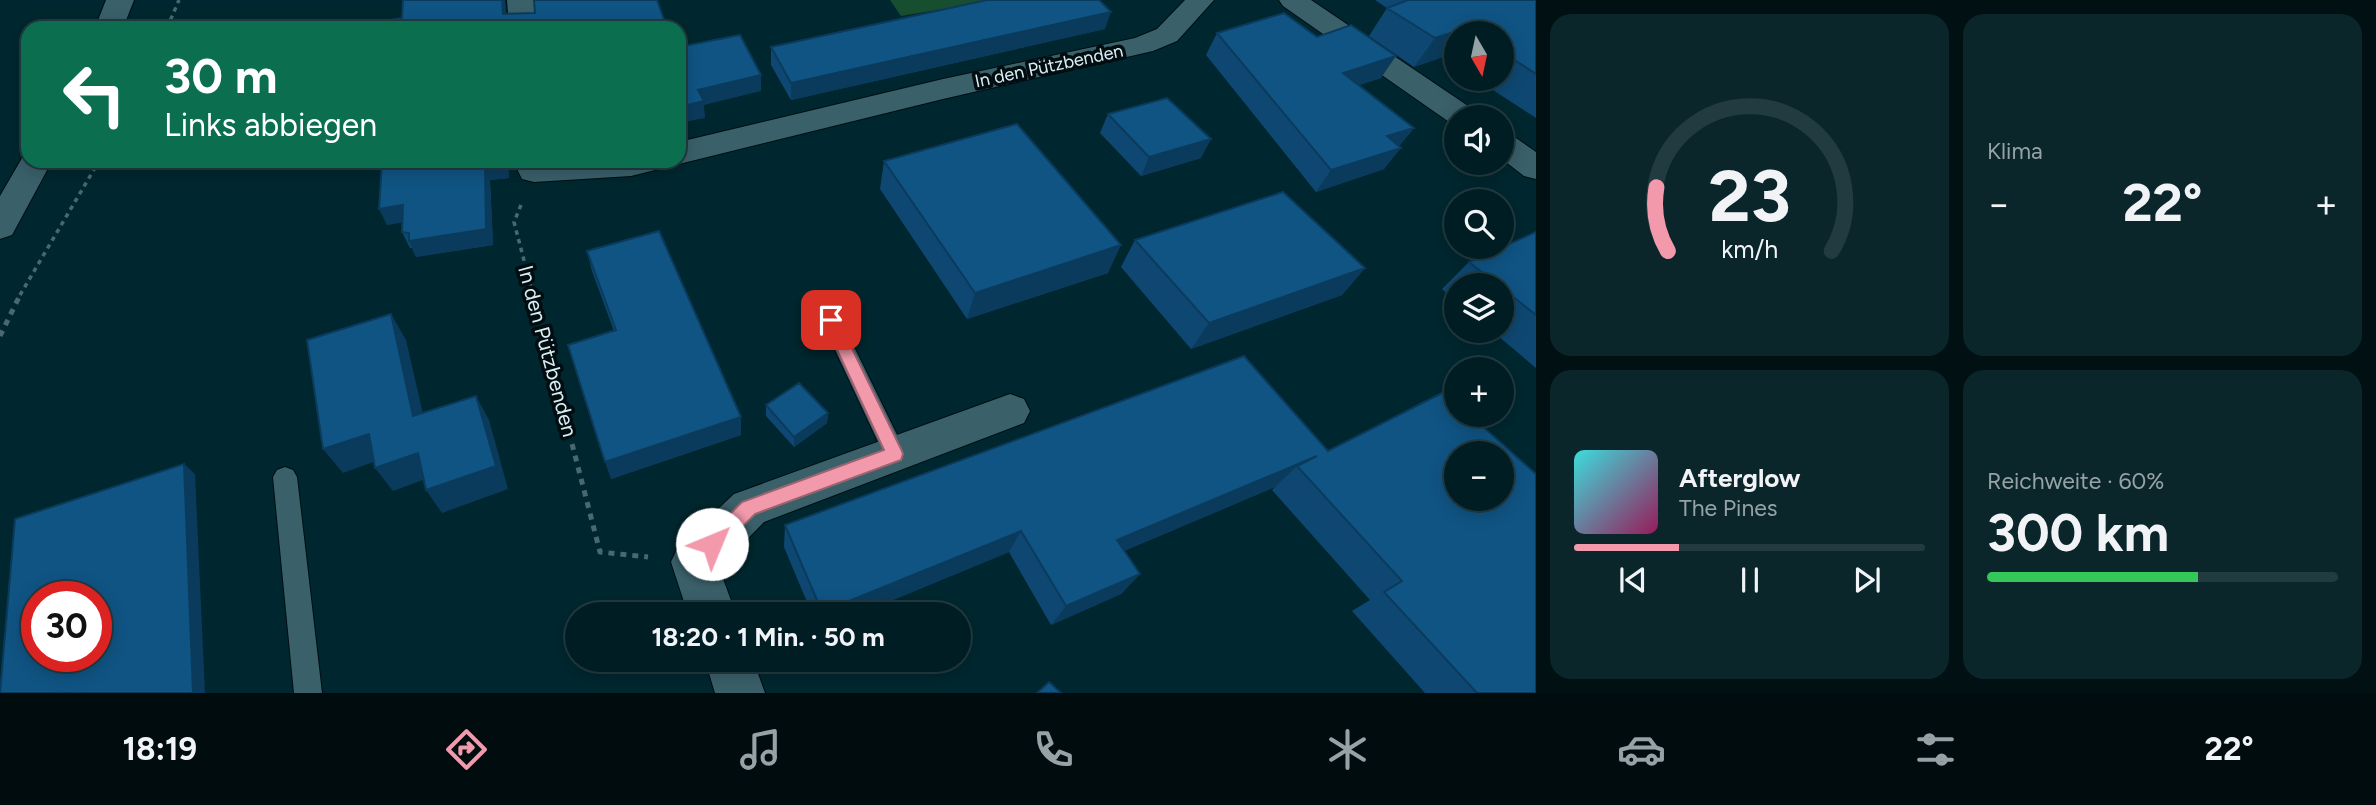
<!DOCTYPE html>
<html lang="de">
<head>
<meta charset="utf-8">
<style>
  :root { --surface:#001d23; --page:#0a262b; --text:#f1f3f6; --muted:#95a2a6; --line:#223b41; --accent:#f29aac }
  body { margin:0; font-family:Figtree,sans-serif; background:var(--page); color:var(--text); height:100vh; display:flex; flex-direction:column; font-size:26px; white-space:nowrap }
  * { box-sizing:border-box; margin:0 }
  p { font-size:23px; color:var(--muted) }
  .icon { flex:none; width:38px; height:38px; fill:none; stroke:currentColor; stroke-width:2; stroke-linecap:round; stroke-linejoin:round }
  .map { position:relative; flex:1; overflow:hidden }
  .sheet { display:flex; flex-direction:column; gap:14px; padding:14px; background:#001013; width:840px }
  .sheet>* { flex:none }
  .top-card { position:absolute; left:21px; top:21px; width:665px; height:147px; border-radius:21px; box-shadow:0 4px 18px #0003,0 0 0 2px var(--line); background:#0b6e4f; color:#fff; overflow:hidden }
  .needle { width:46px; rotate:171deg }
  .buttons { position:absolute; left:1444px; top:21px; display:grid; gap:14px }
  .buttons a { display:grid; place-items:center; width:70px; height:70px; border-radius:50%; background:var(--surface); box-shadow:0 4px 18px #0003,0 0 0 2px var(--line); font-size:35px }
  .speed { position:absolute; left:21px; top:581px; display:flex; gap:14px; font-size:35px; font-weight:700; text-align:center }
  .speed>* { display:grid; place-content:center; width:91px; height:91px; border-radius:50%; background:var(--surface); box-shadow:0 4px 18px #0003,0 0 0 2px var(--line); line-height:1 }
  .speed .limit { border:10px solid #d22; background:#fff; color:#111 }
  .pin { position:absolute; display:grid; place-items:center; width:60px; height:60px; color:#fff; margin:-30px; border-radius:14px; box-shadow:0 4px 10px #0006 }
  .me { position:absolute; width:77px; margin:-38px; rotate:45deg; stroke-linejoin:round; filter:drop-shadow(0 0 5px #0008) }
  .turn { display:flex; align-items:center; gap:24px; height:147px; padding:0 28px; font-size:32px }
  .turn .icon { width:91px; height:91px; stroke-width:2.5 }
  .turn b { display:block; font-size:49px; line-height:60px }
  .big { font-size:52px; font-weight:700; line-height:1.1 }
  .sheet .tile { flex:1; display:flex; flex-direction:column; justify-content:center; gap:10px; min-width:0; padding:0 24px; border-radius:21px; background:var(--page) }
  .sheet .dial { align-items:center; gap:0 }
  .dial svg { height:182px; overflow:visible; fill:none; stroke:var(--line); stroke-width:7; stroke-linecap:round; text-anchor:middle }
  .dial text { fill:var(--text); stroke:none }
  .song { display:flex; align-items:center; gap:21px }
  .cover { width:84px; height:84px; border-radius:10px; background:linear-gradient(135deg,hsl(180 70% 55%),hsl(330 70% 35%)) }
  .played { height:7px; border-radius:4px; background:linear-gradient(90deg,var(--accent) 30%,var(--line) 30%) }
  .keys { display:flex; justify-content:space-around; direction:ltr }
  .heat { display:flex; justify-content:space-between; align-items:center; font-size:38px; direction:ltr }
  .charge { height:10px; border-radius:5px; background:linear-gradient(90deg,#34c759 60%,var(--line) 0) }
  .sheet .tiles { flex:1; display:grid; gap:14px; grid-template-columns:repeat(2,1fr) }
  .trip { position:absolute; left:565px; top:602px; width:406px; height:70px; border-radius:35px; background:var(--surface); box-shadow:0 4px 18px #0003,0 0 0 2px var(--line); font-weight:700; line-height:70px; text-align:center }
  .dock { display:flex; height:112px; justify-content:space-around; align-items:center; background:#000c0e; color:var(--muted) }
  .dock .icon { width:49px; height:49px }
  .dock .selected { color:var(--accent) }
  .dock b { font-size:32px; color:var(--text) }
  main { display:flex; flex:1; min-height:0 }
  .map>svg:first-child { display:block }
</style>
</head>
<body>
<main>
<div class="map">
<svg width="1536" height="693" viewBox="0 0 1536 693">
  <rect width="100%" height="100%" fill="#00272f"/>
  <path fill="#174e30" d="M 890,0 L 997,0 L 901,16 Z"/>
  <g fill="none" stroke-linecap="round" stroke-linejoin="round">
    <defs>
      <path id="service" d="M 831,312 L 838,314 L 903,447 L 906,454 L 903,461 L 895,464 L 887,461 L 821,320 L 824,314 Z
        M 285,467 L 293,470 L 297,477 L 322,693 L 294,693 L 273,477 L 277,470 Z"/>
      <path id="minor" d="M 507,0 L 535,0 L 537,28 L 509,28 Z
        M 1185,0 L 1214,0 L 1177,41 L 1153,51 L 943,99 L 679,164 L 669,161 L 679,161 L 679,142 L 943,79 L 1135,38 L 1157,29 Z
        M 1279,0 L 1311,0 L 1474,110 L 1478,117 L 1456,117 L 1456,125 L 1452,124 L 1283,6 Z
        M 1502,133 L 1513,136 L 1536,152 L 1536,179 L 1524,176 L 1502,159 Z
        M 517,161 L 664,161 L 659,169 L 631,176 L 534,182 L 522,179 L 518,171 Z
        M 1010,394 L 1024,399 L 1030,411 L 1024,423 L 764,522 L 719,568 L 736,614 L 688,614 L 671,562 L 678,547 L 734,494 Z
        M 705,660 L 753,660 L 765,693 L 715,693 Z"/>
      <path id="secondary" d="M 106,0 L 134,0 L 123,28 L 95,28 Z
        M 28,152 L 28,161 L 52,161 L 12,235 L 0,239 L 0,196 L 25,153 Z"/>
    </defs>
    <use href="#service" stroke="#000e12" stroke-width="2"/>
    <use href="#minor" stroke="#000e12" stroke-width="2"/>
    <use href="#secondary" stroke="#000e12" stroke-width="2"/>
    <path stroke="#486970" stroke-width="3.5" stroke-dasharray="4.5 4.5" stroke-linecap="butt" d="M 167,28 L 179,0
      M 521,205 L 514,222 L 533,295
      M 20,295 L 99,161"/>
    <path stroke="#486970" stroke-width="5" stroke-dasharray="6 6" stroke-linecap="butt" d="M 533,293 L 600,552 L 648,557
      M 0,336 L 21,293"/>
    <use href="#service" fill="#3a606a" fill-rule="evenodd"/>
    <use href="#minor" fill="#3a606a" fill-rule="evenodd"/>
    <use href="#secondary" fill="#3a606a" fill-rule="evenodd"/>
  </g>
  <path fill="#0e4872" d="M 1375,0 L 1536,0 L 1536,118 L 1476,79 L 1502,79 L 1502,33 L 1456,33 L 1456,66 L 1443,57 L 1414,67 L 1369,36 L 1387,8 Z
    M 1105,29 L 791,100 L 771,65 L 771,47 Z
    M 1217,33 L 1317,37 L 1381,78 L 1359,85 L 1414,128 L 1399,146 L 1384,169 L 1316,192 L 1206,55 Z
    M 1108,114 L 1201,158 L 1141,176 L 1100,133 Z
    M 375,161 L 508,161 L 509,178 L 490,180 L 493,245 L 416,257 L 412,248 L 410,248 L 402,232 L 402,222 L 387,225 L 382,162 L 376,164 Z
    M 884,161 L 1108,273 L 967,319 L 880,189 Z
    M 1536,232 L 1536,368 L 1492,331 L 1502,331 L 1502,285 L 1456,285 L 1456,301 L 1442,289 L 1469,262 Z
    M 1135,240 L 1365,268 L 1342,295 L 1191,349 L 1121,267 Z
    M 587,251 L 741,435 L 611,479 L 614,331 L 592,271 Z
    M 1244,356 L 1536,693 L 1425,693 L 1352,611 L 1370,600 L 1272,490 L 1275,487 L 1124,551 L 1140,574 L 1121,594 L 1051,625 L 1009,552 L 859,614 L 812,614 L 784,547 L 785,525 Z
    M 766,405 L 828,413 L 827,423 L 794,447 L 766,416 Z"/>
  <path fill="#0b3b5c" d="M 502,0 L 505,0 L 507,28 L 503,14 Z
    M 1111,12 L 1105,29 L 791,100 L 791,83 Z
    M 1464,29 L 1460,33 L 1456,33 L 1456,39 L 1443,57 L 1414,67 L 1435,38 Z
    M 1396,56 L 1381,78 L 1329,95 L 1343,73 Z
    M 761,75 L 761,91 L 704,105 L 705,118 L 679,123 L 679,107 L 698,90 Z
    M 1414,128 L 1397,149 L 1401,148 L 1384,169 L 1316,192 L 1331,170 L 1387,136 Z
    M 1211,139 L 1201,158 L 1141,176 L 1149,157 Z
    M 503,161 L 508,161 L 509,178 L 490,180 L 493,245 L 416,257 L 409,241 L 485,164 Z
    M 403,205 L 411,221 L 387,225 L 379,209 Z
    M 1121,245 L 1108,273 L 967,319 L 975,293 Z
    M 1365,268 L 1342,295 L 1191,349 L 1209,323 Z
    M 391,314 L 406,340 L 429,440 L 413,416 Z
    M 476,396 L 489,420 L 508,489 L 442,513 L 426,490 Z
    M 828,413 L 827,423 L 794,447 L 794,437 Z
    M 741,417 L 741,435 L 611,479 L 605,462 Z
    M 369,434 L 387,457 L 343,473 L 323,449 Z
    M 418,453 L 434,476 L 393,491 L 375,468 Z
    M 1317,456 L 1297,466 L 1275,487 L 1100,561 L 1117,540 Z
    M 184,464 L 195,474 L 205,693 L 193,693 Z
    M 1021,531 L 1009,552 L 859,614 L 822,614 L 822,612 Z
    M 1140,574 L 1121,594 L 1051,625 L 1066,606 Z"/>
  <path fill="#105484" stroke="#0b3b5c" stroke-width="2" fill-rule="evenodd" d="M 403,0 L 502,0 L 503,14 L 535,13 L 534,0 L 657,0 L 667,28 L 382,28 L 383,21 L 402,18 Z
    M 987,0 L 1099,0 L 1111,12 L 791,83 L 771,47 Z
    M 1408,0 L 1536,0 L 1536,74 L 1502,52 L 1502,33 L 1471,33 L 1464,29 L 1435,38 L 1387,8 Z
    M 1284,13 L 1317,37 L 1351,25 L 1396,56 L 1343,73 L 1414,128 L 1387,136 L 1401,148 L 1331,170 L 1217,33 Z
    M 740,35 L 761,75 L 698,90 L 704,101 L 679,107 L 679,47 Z
    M 1167,98 L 1211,139 L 1149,157 L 1108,114 Z
    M 1017,124 L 1121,245 L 975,293 L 884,161 Z
    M 382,161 L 503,161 L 485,164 L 486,229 L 409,241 L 409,233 L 402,232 L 403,205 L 379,209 Z
    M 1283,192 L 1365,268 L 1209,323 L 1135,240 Z
    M 659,231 L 741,417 L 605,462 L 568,345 L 616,330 L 587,251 Z
    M 1536,232 L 1536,315 L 1502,288 L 1502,285 L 1498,285 L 1469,262 Z
    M 391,314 L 413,416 L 476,396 L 496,466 L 426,490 L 418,453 L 375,468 L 369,434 L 323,449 L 307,340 Z
    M 1244,356 L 1328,451 L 1444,392 L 1456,402 L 1456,415 L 1470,415 L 1536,474 L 1536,693 L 1477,693 L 1384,592 L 1402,581 L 1297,466 L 1317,456 L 1117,540 L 1140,574 L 1066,606 L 1021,531 L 822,612 L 785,525 ZM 1456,453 L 1502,453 L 1502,499 L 1456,499 Z
    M 799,383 L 828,413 L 794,437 L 766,405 Z
    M 184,464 L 193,693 L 0,693 L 15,519 ZM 37,597 L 96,597 L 96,656 L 37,656 Z
    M 1049,682 L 1061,693 L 1037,693 Z"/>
  <path fill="#f29aac" stroke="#9d6470" stroke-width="2" d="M 831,314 L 838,320 L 901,449 L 903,454 L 901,460 L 755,514 L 719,550 L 712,553 L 706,550 L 703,544 L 706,538 L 742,502 L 884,450 L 823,320 Z"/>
  <g text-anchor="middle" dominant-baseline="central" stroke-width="7" stroke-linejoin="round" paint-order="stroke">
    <g font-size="18" fill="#d9eef3" stroke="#010d11">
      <text transform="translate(1049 66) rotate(-12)">In den Pützbenden</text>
    </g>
    <g font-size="21" fill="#d9eef3" stroke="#010d11">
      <text transform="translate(548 351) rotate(75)">In den Pützbenden</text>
    </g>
  </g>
</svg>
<div class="buttons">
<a><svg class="needle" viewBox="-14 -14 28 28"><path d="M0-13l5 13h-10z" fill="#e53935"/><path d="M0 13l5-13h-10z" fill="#95a2a6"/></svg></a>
<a><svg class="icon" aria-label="sound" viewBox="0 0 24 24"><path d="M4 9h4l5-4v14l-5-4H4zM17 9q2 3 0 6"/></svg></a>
<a><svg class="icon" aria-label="search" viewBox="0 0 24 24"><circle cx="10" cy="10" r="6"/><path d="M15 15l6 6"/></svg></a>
<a><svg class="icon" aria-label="layers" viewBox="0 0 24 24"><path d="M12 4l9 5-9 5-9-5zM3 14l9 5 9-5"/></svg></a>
<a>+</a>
<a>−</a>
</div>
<div class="speed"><div class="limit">30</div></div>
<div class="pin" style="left:831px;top:320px;background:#d93025"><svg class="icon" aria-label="arrive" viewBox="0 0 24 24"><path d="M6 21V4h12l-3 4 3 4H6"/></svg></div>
<svg class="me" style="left:712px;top:544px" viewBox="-20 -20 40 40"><circle r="19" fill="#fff"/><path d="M0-13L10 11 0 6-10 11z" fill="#f29aac"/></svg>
<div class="trip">18:20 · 1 Min. · 50 m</div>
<div class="top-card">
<div class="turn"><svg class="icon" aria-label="left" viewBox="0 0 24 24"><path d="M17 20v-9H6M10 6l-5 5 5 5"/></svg><div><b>30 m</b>Links abbiegen</div></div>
</div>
</div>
<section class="sheet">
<div class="tiles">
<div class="tile dial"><svg viewBox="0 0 100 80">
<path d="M14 69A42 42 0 1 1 86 69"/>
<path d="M14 69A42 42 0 0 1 9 41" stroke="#f29aac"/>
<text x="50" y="56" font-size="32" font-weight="700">23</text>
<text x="50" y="72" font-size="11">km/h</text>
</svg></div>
<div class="tile"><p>Klima</p>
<div class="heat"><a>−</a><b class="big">22°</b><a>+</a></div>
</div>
<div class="tile">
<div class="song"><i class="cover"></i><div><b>Afterglow</b><p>The Pines</p></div></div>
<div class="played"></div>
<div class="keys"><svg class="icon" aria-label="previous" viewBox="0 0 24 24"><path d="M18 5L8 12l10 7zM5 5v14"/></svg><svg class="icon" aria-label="pause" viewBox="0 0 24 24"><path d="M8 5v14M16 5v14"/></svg><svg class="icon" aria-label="next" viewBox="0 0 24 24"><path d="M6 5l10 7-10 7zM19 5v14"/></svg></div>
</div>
<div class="tile"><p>Reichweite · 60%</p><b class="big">300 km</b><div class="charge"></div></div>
</div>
</section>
</main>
<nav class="dock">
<b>18:19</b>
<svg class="icon selected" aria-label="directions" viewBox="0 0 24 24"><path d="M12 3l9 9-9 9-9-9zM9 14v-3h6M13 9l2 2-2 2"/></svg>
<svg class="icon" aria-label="music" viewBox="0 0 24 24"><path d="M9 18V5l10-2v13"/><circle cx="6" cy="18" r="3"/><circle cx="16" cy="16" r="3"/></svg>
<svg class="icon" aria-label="phone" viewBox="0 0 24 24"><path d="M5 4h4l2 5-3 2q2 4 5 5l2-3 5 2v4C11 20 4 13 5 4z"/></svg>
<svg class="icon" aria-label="climate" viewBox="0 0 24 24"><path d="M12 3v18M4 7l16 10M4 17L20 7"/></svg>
<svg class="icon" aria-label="car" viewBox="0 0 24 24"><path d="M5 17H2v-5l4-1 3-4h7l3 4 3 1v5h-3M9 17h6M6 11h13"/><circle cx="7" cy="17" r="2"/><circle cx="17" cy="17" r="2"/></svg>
<svg class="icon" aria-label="filters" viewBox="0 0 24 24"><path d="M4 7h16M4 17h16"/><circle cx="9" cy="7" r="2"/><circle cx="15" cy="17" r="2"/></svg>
<b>22°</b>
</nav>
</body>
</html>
